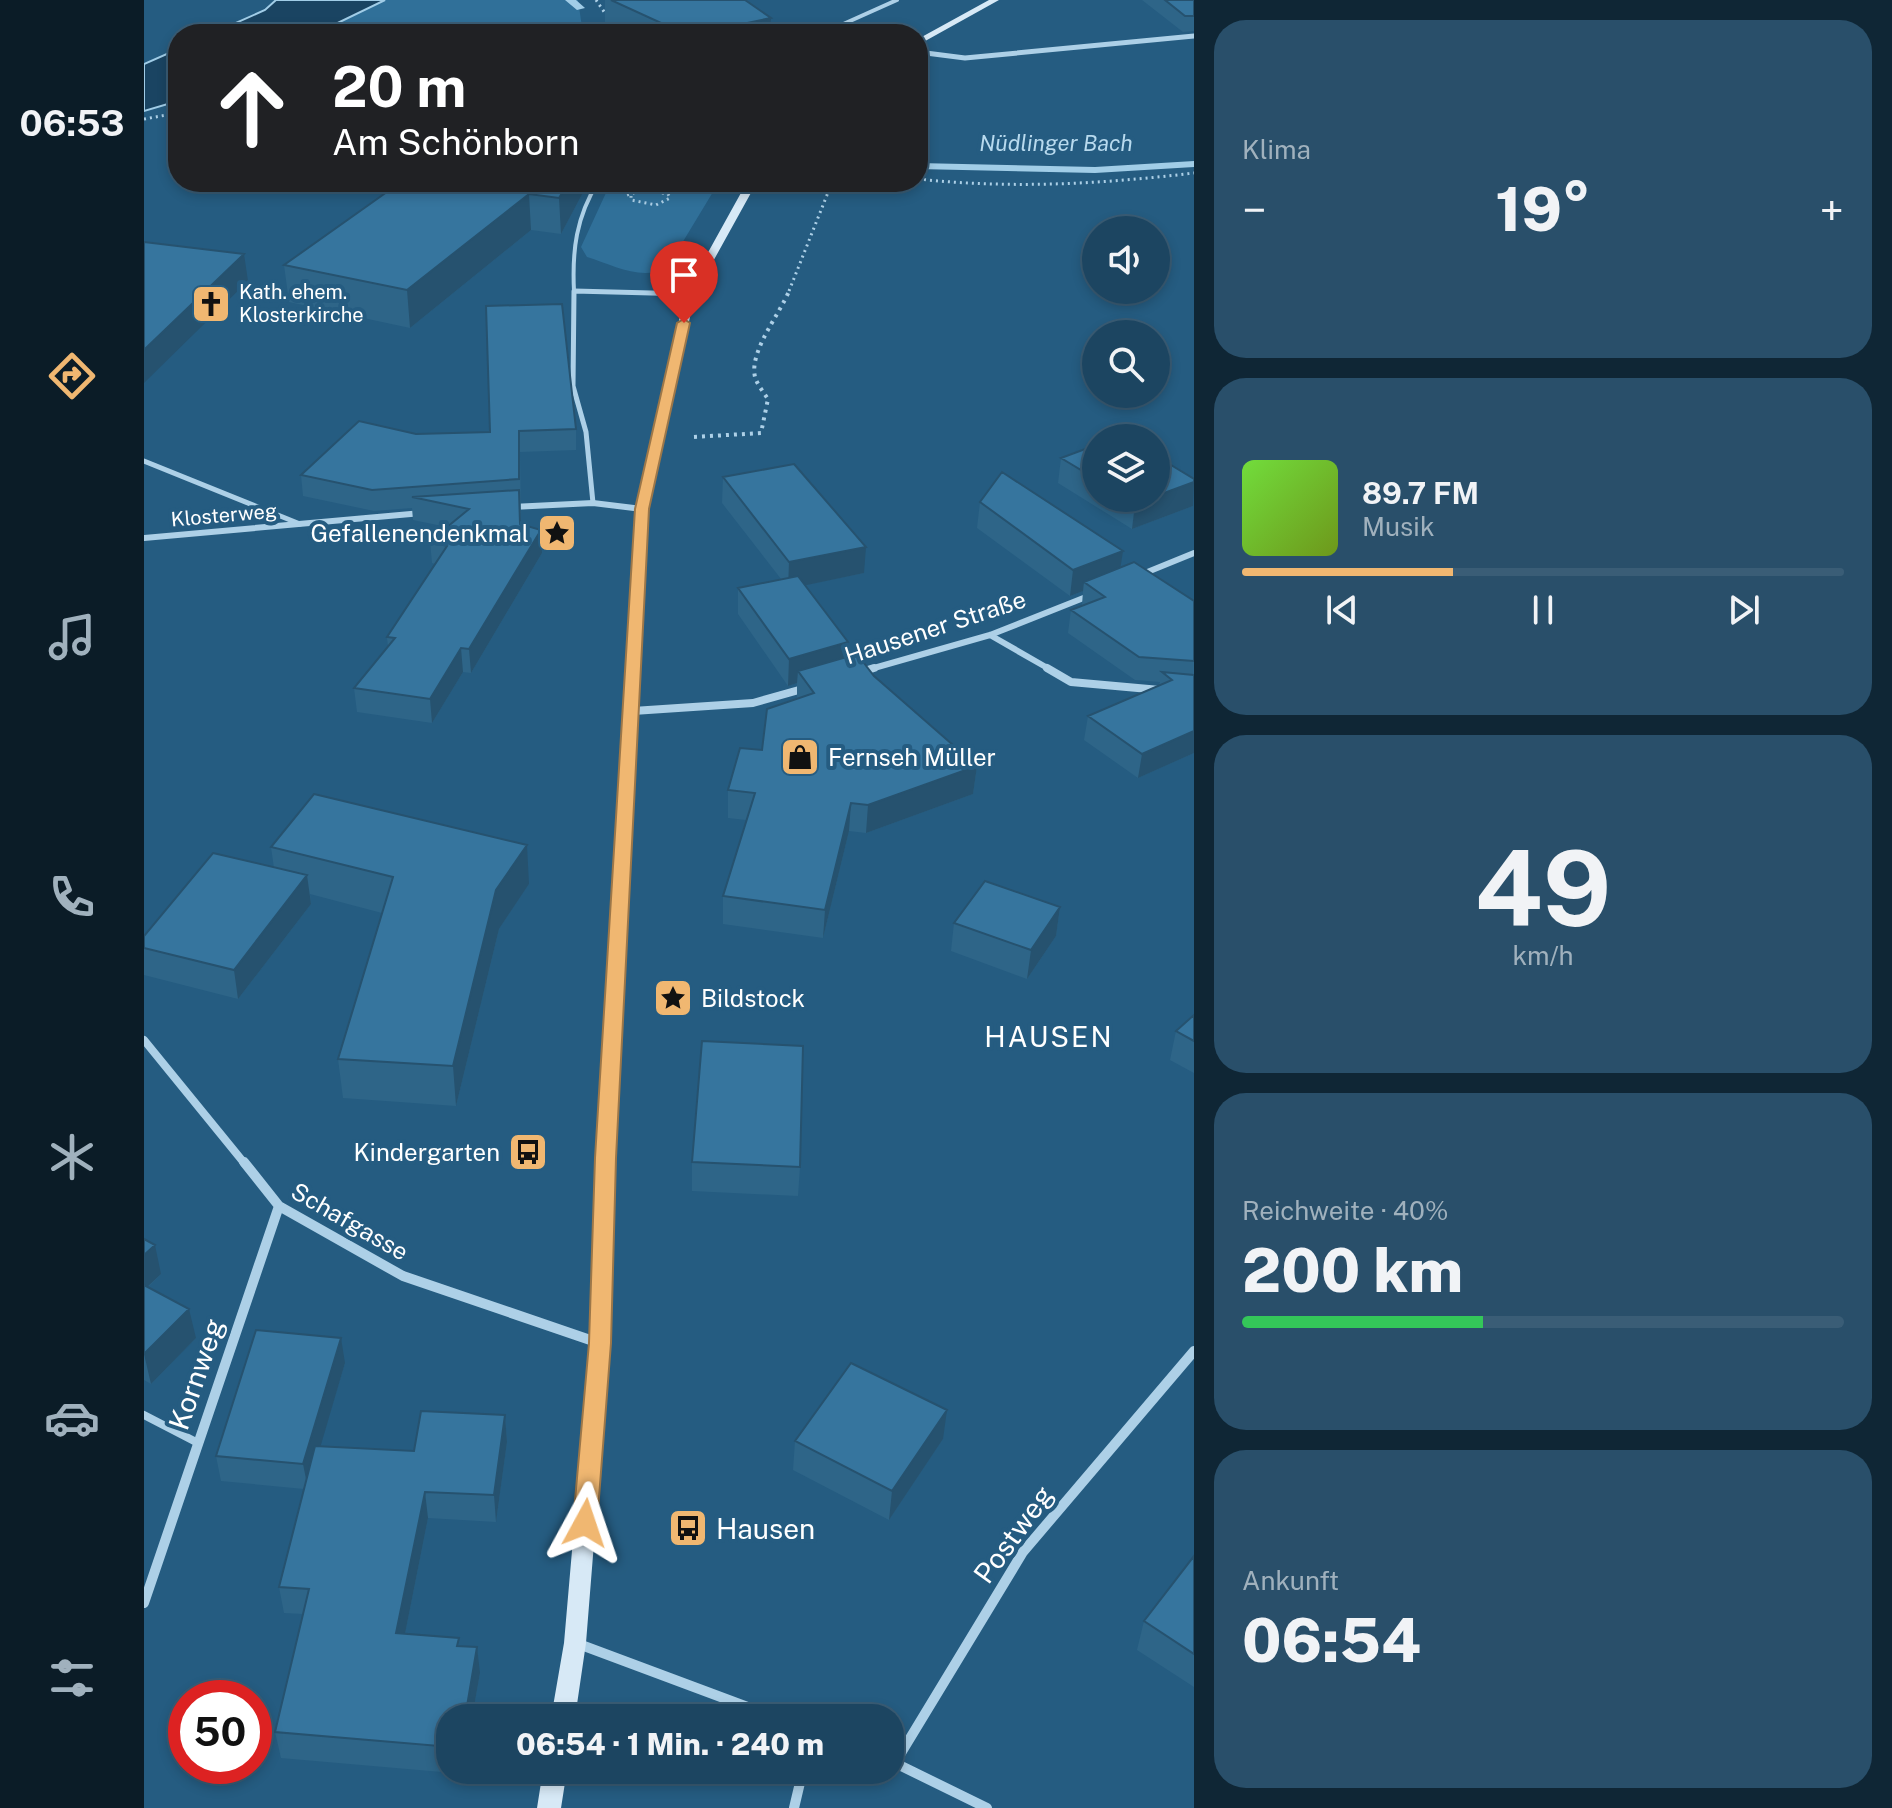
<!DOCTYPE html>
<html lang="de">
<head>
<meta charset="utf-8">
<style>
  :root { --surface:#1c4561; --page:#294f6a; --text:#f1f3f6; --muted:#a0b1bd; --line:#3a5d76; --accent:#f0b771 }
  body { margin:0; font-family:"Public Sans",sans-serif; background:var(--page); color:var(--text); height:100vh; display:flex; flex-direction:column; font-size:30px; white-space:nowrap }
  * { box-sizing:border-box; margin:0 }
  p { font-size:26px; color:var(--muted) }
  .icon { flex:none; width:44px; height:44px; fill:none; stroke:currentColor; stroke-width:2; stroke-linecap:round; stroke-linejoin:round }
  .map { position:relative; flex:1; overflow:hidden }
  .sheet { display:flex; flex-direction:column; gap:20px; padding:20px; background:#0f2635; width:698px }
  .sheet>* { flex:none }
  .top-card { position:absolute; left:24px; top:24px; width:760px; height:168px; border-radius:32px; box-shadow:0 4px 12px #0003,0 0 0 2px var(--line); background:#202124; color:#fff; overflow:hidden }
  .fabs { position:absolute; left:938px; top:216px; display:grid; gap:16px }
  .fabs a { display:grid; place-items:center; width:88px; height:88px; border-radius:50%; background:var(--surface); box-shadow:0 4px 12px #0003,0 0 0 2px var(--line); font-size:40px }
  .speed { position:absolute; left:24px; top:1680px; display:flex; gap:16px; font-size:40px; font-weight:700; text-align:center }
  .speed>* { display:grid; place-content:center; width:104px; height:104px; border-radius:50%; background:var(--surface); box-shadow:0 4px 12px #0003,0 0 0 2px var(--line); line-height:1 }
  .speed .limit { border:12px solid #d22; background:#fff; color:#111 }
  .pin { position:absolute; display:grid; place-items:center; width:68px; height:68px; color:#fff; margin:-82px -34px; border-radius:50% 50% 50% 0; rotate:-45deg; box-shadow:0 0 8px #0007 }
  .pin .icon { rotate:45deg }
  .me { position:absolute; width:88px; margin:-44px; rotate:5deg; stroke-linejoin:round; filter:drop-shadow(0 0 6px #0008) }
  .turn { display:flex; align-items:center; gap:28px; height:168px; padding:0 32px; font-size:36px }
  .turn .icon { width:104px; height:104px; stroke-width:2.5 }
  .turn b { display:block; font-size:56px; line-height:68px }
  .big { font-size:60px; font-weight:800; line-height:1.1 }
  .sheet .card { flex:1; display:flex; flex-direction:column; justify-content:center; gap:12px; min-width:0; padding:0 28px; border-radius:32px; background:var(--page) }
  .sheet .dial { align-items:center; gap:0 }
  .dial b { font-size:104px; line-height:1 }
  .song { display:flex; align-items:center; gap:24px }
  .cover { width:96px; height:96px; border-radius:12px; background:linear-gradient(135deg,hsl(100 70% 55%),hsl(80 70% 35%)) }
  .played { height:8px; border-radius:4px; background:linear-gradient(90deg,var(--accent) 35%,var(--line) 35%) }
  .keys { display:flex; justify-content:space-around; direction:ltr }
  .heat { display:flex; justify-content:space-between; align-items:center; font-size:44px; direction:ltr }
  .charge { height:12px; border-radius:6px; background:linear-gradient(90deg,#34c759 40%,var(--line) 0) }
  .trip { position:absolute; left:292px; top:1704px; width:468px; height:80px; border-radius:32px; background:var(--surface); box-shadow:0 4px 12px #0003,0 0 0 2px var(--line); font-weight:800; line-height:80px; text-align:center }
  main { display:flex; flex:1; min-height:0 }
  .dock { display:flex; flex-direction:column; width:144px; justify-content:space-around; align-items:center; background:#0b1c27; color:var(--muted) }
  .dock .icon { width:56px; height:56px }
  .dock .on { color:var(--accent) }
  .dock b { font-size:36px; color:var(--text) }
  .map>svg:first-child { display:block }
</style>
</head>
<body>
<main>
<nav class="dock">
<b>06:53</b>
<svg class="icon on" aria-label="directions" viewBox="0 0 24 24"><path d="M12 3l9 9-9 9-9-9zM9 14v-3h6M13 9l2 2-2 2"/></svg>
<svg class="icon" aria-label="music" viewBox="0 0 24 24"><path d="M9 18V5l10-2v13"/><circle cx="6" cy="18" r="3"/><circle cx="16" cy="16" r="3"/></svg>
<svg class="icon" aria-label="phone" viewBox="0 0 24 24"><path d="M5 4h4l2 5-3 2q2 4 5 5l2-3 5 2v4C11 20 4 13 5 4z"/></svg>
<svg class="icon" aria-label="climate" viewBox="0 0 24 24"><path d="M12 3v18M4 7l16 10M4 17L20 7"/></svg>
<svg class="icon" aria-label="car" viewBox="0 0 24 24"><path d="M5 17H2v-5l4-1 3-4h7l3 4 3 1v5h-3M9 17h6M6 11h13"/><circle cx="7" cy="17" r="2"/><circle cx="17" cy="17" r="2"/></svg>
<svg class="icon" aria-label="filters" viewBox="0 0 24 24"><path d="M4 7h16M4 17h16"/><circle cx="9" cy="7" r="2"/><circle cx="15" cy="17" r="2"/></svg>
</nav>
<div class="map">
<svg width="1050" height="1808" viewBox="0 0 1050 1808">
  <rect width="100%" height="100%" fill="#255c81"/>
  <path fill="#307099" d="M 241,0 L 434,0 L 439,34 L 171,34 Z
    M 467,182 L 575,182 L 523,268 C 497,281 469,265 443,257 L 437,247 Z"/>
  <path fill="#1a4462" stroke="#a1cde7" stroke-width="2" d="M 132,0 L 241,0 L 171,34 L 67,34 L 121,10 Z
    M 34,49 L 34,101 L 0,111 L 0,64 Z"/>
  <g fill="none" stroke-linecap="round" stroke-linejoin="round">
    <path fill="#a1cde7" fill-rule="evenodd" d="M 421,0 L 432,0 L 441,8 L 433,10 Z
      M 1050,161 L 1050,167 L 951,173 L 774,169 L 774,163 L 951,167 Z"/>
    <path stroke="#add0e7" stroke-width="3" stroke-dasharray="2 4" stroke-linecap="butt" d="M 452,0 L 463,16
      M 0,119 L 34,113
      M 774,179 C 867,189 958,184 1050,173
      M 483,195 L 499,190 L 524,194 L 526,198 L 512,205 L 487,200 L 487,196
      M 645,291 L 685,190 L 697,182"/>
    <path stroke="#add0e7" stroke-width="4" stroke-dasharray="3 5" stroke-linecap="butt" d="M 550,437 L 617,433 L 624,399 C 620,393 613,384 611,377 C 605,351 636,314 646,289"/>
    <path stroke="#add0e7" stroke-width="4" d="M 677,34 L 753,0
      M 430,291 C 428,251 432,217 454,182
      M 430,291 L 448,291"/>
    <path stroke="#add0e7" stroke-width="5" d="M 0,461 L 156,524
      M 449,503 L 442,432 L 429,386 L 430,291 L 546,294"/>
    <path stroke="#add0e7" stroke-width="8" d="M 0,1415 L 54,1443"/>
    <path stroke="#add0e7" stroke-width="5" d="M 774,52 L 821,58 L 1050,36"/>
    <path stroke="#add0e7" stroke-width="6" d="M 368,507 L 449,503 L 498,509
      M 0,538 L 278,513
      M 996,575 L 1050,553
      M 846,635 L 907,670
      M 723,670 L 846,635 L 947,595"/>
    <path stroke="#add0e7" stroke-width="8" d="M 903,668 L 927,682 L 1016,690
      M 717,672 L 730,668
      M 489,711 L 609,703 L 662,688
      M 0,1040 L 101,1164"/>
    <path stroke="#add0e7" stroke-width="10" d="M 100,1162 L 135,1206 L 259,1276 L 455,1343
      M 0,1603 L 135,1206
      M 432,1643 L 633,1718
      M 747,1761 L 843,1808
      M 751,1763 L 879,1552 L 1050,1351
      M 650,1808 L 659,1770"/>
    <path fill="#d7e9f6" fill-rule="evenodd" d="M 845,0 L 855,0 L 774,45 L 774,39 Z
      M 603,182 L 613,182 L 551,294 L 504,509 L 471,1158 L 466,1343 L 442,1643 L 431,1718 L 407,1718 L 420,1643 L 446,1343 L 453,1158 L 492,509 L 541,294 Z
      M 399,1770 L 423,1770 L 417,1808 L 393,1808 Z"/>
  </g>
  <path fill="#2e6588" d="M 461,0 L 601,0 L 626,34 L 482,34 L 461,24 Z
    M 998,0 L 1050,0 L 1050,31 L 1039,32 Z
    M 257,182 L 443,182 L 443,185 L 417,234 L 387,230 L 266,328 L 145,302 L 140,265 Z
    M 432,429 L 432,450 L 376,452 L 377,524 L 398,553 L 327,673 L 319,672 L 288,723 L 213,712 L 210,688 L 244,647 L 243,637 L 291,564 L 288,563 L 286,541 L 303,527 L 269,520 L 268,508 L 230,511 L 159,496 L 157,475 L 272,434 Z
    M 952,445 L 952,498 L 1012,498 L 1049,506 L 988,529 L 914,483 L 917,458 Z
    M 579,477 L 720,573 L 661,585 L 704,642 L 703,657 L 730,676 L 833,766 L 829,794 L 722,833 L 705,831 L 679,938 L 579,924 L 579,896 L 602,820 L 584,818 L 584,790 L 618,750 L 653,699 L 653,683 L 644,686 L 594,614 L 594,588 L 637,579 L 578,503 Z
    M 836,502 L 1050,601 L 1050,753 L 994,778 L 940,740 L 944,716 L 1015,685 L 1016,682 L 991,680 L 924,633 L 927,610 L 938,605 L 939,591 L 926,596 L 833,528 Z
    M 127,847 L 385,884 L 355,929 L 312,1106 L 199,1098 L 194,1059 L 238,913 L 166,894 L 167,904 L 94,999 L 0,975 L 0,936 L 130,868 Z
    M 916,907 L 912,936 L 883,979 L 807,951 L 810,923 Z
    M 1050,1015 L 1050,1073 L 1026,1060 L 1032,1031 Z
    M 548,1162 L 656,1167 L 654,1196 L 548,1191 Z
    M 0,1239 L 17,1274 L 4,1287 L 52,1338 L 7,1384 L 0,1380 Z
    M 201,1363 L 176,1446 L 270,1451 L 361,1415 L 363,1442 L 352,1522 L 284,1518 L 261,1634 L 316,1646 L 336,1673 L 328,1718 L 306,1718 L 306,1764 L 300,1764 L 298,1772 L 137,1758 L 131,1732 L 159,1614 L 140,1613 L 135,1587 L 160,1489 L 77,1481 L 72,1456 Z
    M 799,1439 L 745,1520 L 649,1470 L 651,1441 Z
    M 1050,1556 L 1050,1687 L 993,1650 L 1000,1621 Z"/>
  <path fill="#26526f" d="M 627,18 L 626,34 L 550,34 Z
    M 425,182 L 443,182 L 443,185 L 417,234 L 415,198 Z
    M 385,194 L 387,230 L 266,328 L 263,290 Z
    M 100,254 L 104,281 L 0,383 L 0,350 Z
    M 1050,482 L 1049,506 L 988,529 L 991,504 L 1007,498 L 1012,498 L 1012,496 Z
    M 397,530 L 398,553 L 327,673 L 325,649 Z
    M 722,547 L 720,573 L 644,589 L 645,562 Z
    M 979,551 L 975,577 L 940,582 L 939,591 L 926,596 L 929,570 Z
    M 704,642 L 702,669 L 654,671 L 653,683 L 644,686 L 645,659 Z
    M 317,648 L 319,672 L 288,723 L 286,699 Z
    M 1050,731 L 1050,753 L 994,778 L 998,754 Z
    M 833,766 L 829,794 L 722,833 L 724,805 Z
    M 707,803 L 705,831 L 679,938 L 681,910 Z
    M 383,845 L 385,884 L 355,929 L 312,1106 L 309,1066 L 352,890 Z
    M 163,875 L 167,904 L 94,999 L 90,970 Z
    M 916,907 L 912,936 L 883,979 L 887,950 Z
    M 11,1245 L 17,1274 L 0,1290 L 0,1255 Z
    M 45,1309 L 52,1338 L 7,1384 L 0,1354 Z
    M 197,1338 L 201,1363 L 164,1489 L 159,1464 Z
    M 803,1410 L 799,1439 L 745,1520 L 748,1491 Z
    M 361,1415 L 363,1442 L 352,1522 L 350,1495 Z
    M 281,1492 L 284,1518 L 256,1659 L 252,1633 Z
    M 333,1647 L 336,1673 L 328,1718 L 321,1718 Z
    M 297,1738 L 300,1764 L 298,1772 L 295,1746 Z"/>
  <path fill="#36759e" stroke="#26526f" stroke-width="2" d="M 467,0 L 601,0 L 627,18 L 550,34 L 541,34 Z
    M 1021,0 L 1050,0 L 1050,16 L 1041,16 Z
    M 257,182 L 425,182 L 415,198 L 385,194 L 263,290 L 140,265 Z
    M 0,242 L 100,254 L 0,350 Z
    M 418,304 L 432,429 L 375,431 L 375,479 L 228,490 L 157,475 L 215,421 L 272,434 L 346,432 L 342,306 Z
    M 952,445 L 952,479 L 917,458 Z
    M 1012,456 L 1050,479 L 1050,482 L 1012,496 Z
    M 650,464 L 722,547 L 645,562 L 579,477 Z
    M 858,472 L 979,551 L 929,570 L 836,502 Z
    M 375,490 L 376,524 L 397,530 L 325,649 L 317,648 L 286,699 L 210,688 L 251,638 L 243,637 L 303,546 L 286,541 L 325,509 L 268,497 Z
    M 982,498 L 1007,498 L 991,504 Z
    M 990,562 L 1050,601 L 1050,661 L 995,657 L 927,610 L 961,597 L 940,582 Z
    M 654,576 L 704,642 L 645,659 L 594,588 Z
    M 713,654 L 730,676 L 833,766 L 724,805 L 707,803 L 681,910 L 579,896 L 611,793 L 584,790 L 596,748 L 618,750 L 623,709 L 670,693 L 654,671 Z
    M 1018,672 L 1050,675 L 1050,731 L 998,754 L 944,716 L 1028,680 Z
    M 170,794 L 383,845 L 352,890 L 309,1066 L 194,1059 L 249,877 L 127,847 Z
    M 69,853 L 163,875 L 90,970 L 0,948 L 0,936 Z
    M 841,881 L 916,907 L 887,950 L 810,923 Z
    M 1050,1015 L 1050,1041 L 1032,1031 Z
    M 558,1041 L 659,1046 L 656,1167 L 548,1162 Z
    M 0,1239 L 11,1245 L 0,1255 Z
    M 0,1285 L 45,1309 L 0,1354 Z
    M 112,1330 L 197,1338 L 159,1464 L 72,1456 Z
    M 707,1363 L 803,1410 L 748,1491 L 651,1441 Z
    M 277,1411 L 361,1415 L 350,1495 L 281,1492 L 252,1633 L 315,1638 L 313,1646 L 333,1647 L 321,1718 L 306,1718 L 306,1739 L 297,1738 L 295,1746 L 131,1732 L 165,1589 L 135,1587 L 171,1446 L 270,1451 Z
    M 1050,1556 L 1050,1654 L 1000,1621 Z"/>
  <path fill="#f0b771" stroke="#9c7749" stroke-width="2" d="M 540,319 L 546,323 L 505,509 L 472,1158 L 467,1343 L 453,1523 L 450,1530 L 441,1533 L 432,1530 L 429,1523 L 445,1343 L 451,1158 L 491,509 L 533,323 Z"/>
  <defs>
    <symbol id="church-square" viewBox="-11 -11 22 22"><rect x="-9" y="-9" width="18" height="18" rx="4" fill="#f0b771" stroke="#255c81"/><path d="M-1.2-6h2.4v3.5h3.3v2.4h-3.3V6h-2.4V-.1h-3.3v-2.4h3.3Z" fill="#111"/></symbol>
    <symbol id="sight-square" viewBox="-11 -11 22 22"><rect x="-9" y="-9" width="18" height="18" rx="4" fill="#f0b771" stroke="#255c81"/><path d="M0-6L1.8-2.2L6-1.7L2.9 1.2L3.7 5.4L0 3.3L-3.7 5.4L-2.9 1.2L-6-1.7L-1.8-2.2Z" fill="#111"/></symbol>
    <symbol id="shop-square" viewBox="-11 -11 22 22"><rect x="-9" y="-9" width="18" height="18" rx="4" fill="#f0b771" stroke="#255c81"/><path d="M-5-2.5h2.3a2.7 3.5 0 0 1 5.4 0H5L5.5 6h-11ZM-1.5-2.5h3a1.5 2.3 0 0 0-3 0Z" fill="#111"/></symbol>
    <symbol id="bus-square" viewBox="-11 -11 22 22"><rect x="-9" y="-9" width="18" height="18" rx="4" fill="#f0b771" stroke="#255c81"/><path d="M-5-6H5V4H4V6H2V4H-2V6H-4V4H-5ZM-3.5-4V0h7V-4ZM-3.5 1.2v1.5H-2V1.2ZM2 1.2v1.5H3.5V1.2Z" fill="#111"/></symbol>
  </defs>
  <g fill-rule="evenodd">
    <use href="#church-square" x="45" y="282" width="44" height="44"/>
    <use href="#sight-square" x="391" y="511" width="44" height="44"/>
    <use href="#shop-square" x="634" y="735" width="44" height="44"/>
    <use href="#sight-square" x="507" y="976" width="44" height="44"/>
    <use href="#bus-square" x="362" y="1130" width="44" height="44"/>
    <use href="#bus-square" x="522" y="1506" width="44" height="44"/>
  </g>
  <g text-anchor="middle" dominant-baseline="central" stroke-width="8" stroke-linejoin="round" paint-order="stroke">
    <g font-size="20" fill="#fff" stroke="#255c81" text-anchor="start">
      <text x="95" y="292">Kath. ehem.<tspan x="95" dy="23">Klosterkirche</tspan></text>
    </g>
    <g font-size="20" fill="#fff" stroke="#255c81">
      <text transform="translate(80 515) rotate(-5)">Klosterweg</text>
    </g>
    <g font-size="22" font-style="italic" fill="#b8daee" stroke="#255c81">
      <text x="912" y="143">Nüdlinger Bach</text>
    </g>
    <g font-size="24" fill="#fff" stroke="#255c81" text-anchor="end">
      <text x="385" y="533">Gefallenendenkmal</text>
      <text x="684" y="757" text-anchor="start">Fernseh Müller</text>
      <text x="557" y="998" text-anchor="start">Bildstock</text>
      <text x="356" y="1152">Kindergarten</text>
    </g>
    <g font-size="24" fill="#fff" stroke="#255c81">
      <text transform="translate(791 627) rotate(-18)">Hausener Straße</text>
      <text transform="translate(206 1221) rotate(30)">Schafgasse</text>
    </g>
    <g font-size="28" letter-spacing="2" fill="#fff" stroke="#255c81">
      <text x="905" y="1036">HAUSEN</text>
    </g>
    <g font-size="28" fill="#fff" stroke="#255c81">
      <text transform="translate(52 1374) rotate(-71)">Kornweg</text>
      <text transform="translate(869 1534) rotate(-54)">Postweg</text>
    </g>
    <g font-size="28" fill="#fff" stroke="#255c81" text-anchor="start">
      <text x="572" y="1528">Hausen</text>
    </g>
  </g>
</svg>
<div class="fabs">
<a><svg class="icon" aria-label="sound" viewBox="0 0 24 24"><path d="M4 9h4l5-4v14l-5-4H4zM17 9q2 3 0 6"/></svg></a>
<a><svg class="icon" aria-label="search" viewBox="0 0 24 24"><circle cx="10" cy="10" r="6"/><path d="M15 15l6 6"/></svg></a>
<a><svg class="icon" aria-label="layers" viewBox="0 0 24 24"><path d="M12 4l9 5-9 5-9-5zM3 14l9 5 9-5"/></svg></a>
</div>
<div class="speed"><div class="limit">50</div></div>
<div class="pin" style="left:540px;top:323px;background:#d93025"><svg class="icon" aria-label="arrive" viewBox="0 0 24 24"><path d="M6 21V4h12l-3 4 3 4H6"/></svg></div>
<svg class="me" style="left:441px;top:1523px" viewBox="-20 -20 40 40"><path d="M0-17L14 15 0 8-14 15z" fill="#f0b771" stroke="#fff" stroke-width="4"/></svg>
<div class="trip">06:54 · 1 Min. · 240 m</div>
<div class="top-card">
<div class="turn"><svg class="icon" aria-label="ahead" viewBox="0 0 24 24"><path d="M12 20V5M6 11l6-6 6 6"/></svg><div><b>20 m</b>Am Schönborn</div></div>
</div>
</div>
<section class="sheet">
<div class="card"><p>Klima</p>
<div class="heat"><a>−</a><b class="big">19°</b><a>+</a></div>
</div>
<div class="card">
<div class="song"><i class="cover"></i><div><b>89.7 FM</b><p>Musik</p></div></div>
<div class="played"></div>
<div class="keys"><svg class="icon" aria-label="previous" viewBox="0 0 24 24"><path d="M18 5L8 12l10 7zM5 5v14"/></svg><svg class="icon" aria-label="pause" viewBox="0 0 24 24"><path d="M8 5v14M16 5v14"/></svg><svg class="icon" aria-label="next" viewBox="0 0 24 24"><path d="M6 5l10 7-10 7zM19 5v14"/></svg></div>
</div>
<div class="card dial"><b>49</b><p>km/h</p></div>
<div class="card"><p>Reichweite · 40%</p><b class="big">200 km</b><div class="charge"></div></div>
<div class="card"><p>Ankunft</p><b class="big">06:54</b></div>
</section>
</main>
</body>
</html>
